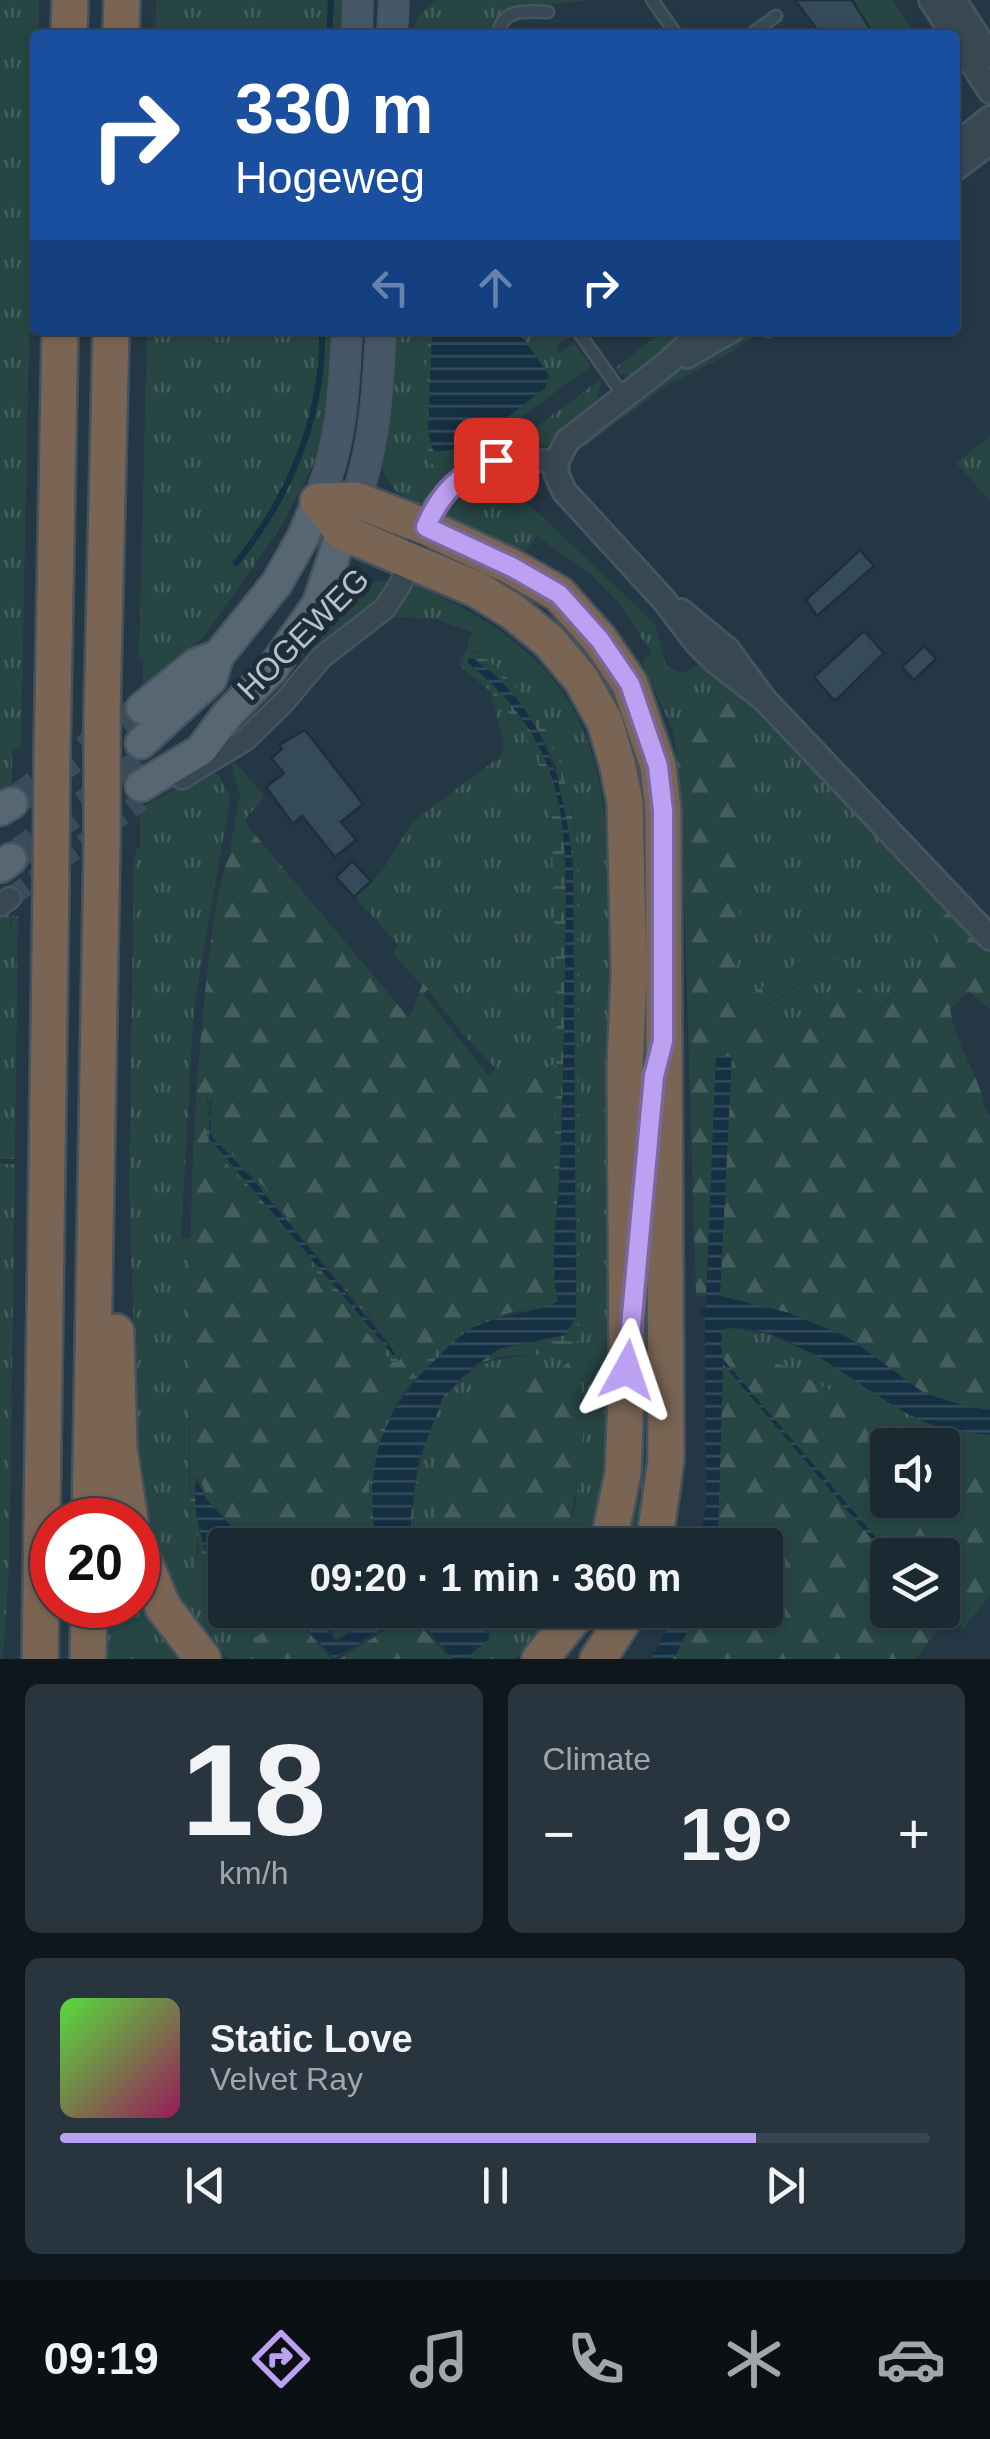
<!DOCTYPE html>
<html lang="en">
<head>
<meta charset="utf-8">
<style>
  :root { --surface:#1b2933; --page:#28353f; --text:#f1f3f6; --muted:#a0a6ac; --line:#39454e; --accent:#bca0f2 }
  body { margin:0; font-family:Arial,sans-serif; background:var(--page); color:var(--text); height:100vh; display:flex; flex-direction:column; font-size:38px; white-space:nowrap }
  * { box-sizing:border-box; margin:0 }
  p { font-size:32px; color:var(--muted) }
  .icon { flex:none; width:55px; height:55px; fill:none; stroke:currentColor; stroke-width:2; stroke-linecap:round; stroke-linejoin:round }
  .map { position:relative; height:1659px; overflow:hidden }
  .panel { display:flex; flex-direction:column; gap:25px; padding:25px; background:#0f171c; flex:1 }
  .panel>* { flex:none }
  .hud { position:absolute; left:30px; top:30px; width:930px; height:305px; border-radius:10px; box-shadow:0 2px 8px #0004,0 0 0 2px var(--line); background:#1a4fa0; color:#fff; overflow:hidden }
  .tools { position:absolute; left:870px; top:1428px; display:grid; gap:20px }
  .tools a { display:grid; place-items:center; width:90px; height:90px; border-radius:10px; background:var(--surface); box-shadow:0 2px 8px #0004,0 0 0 2px var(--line); font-size:50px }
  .speed { position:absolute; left:30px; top:1498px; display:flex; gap:20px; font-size:50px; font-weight:700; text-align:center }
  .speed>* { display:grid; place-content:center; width:130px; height:130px; border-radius:50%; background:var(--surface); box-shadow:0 2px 8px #0004,0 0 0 2px var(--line); line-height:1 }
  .speed .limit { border:15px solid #d22; background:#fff; color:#111 }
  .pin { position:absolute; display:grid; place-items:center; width:85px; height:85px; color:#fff; margin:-42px; border-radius:20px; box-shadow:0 5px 15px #0006 }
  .me { position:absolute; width:110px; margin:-55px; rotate:5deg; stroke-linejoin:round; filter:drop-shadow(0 0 8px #0008) }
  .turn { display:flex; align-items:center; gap:35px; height:210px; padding:0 40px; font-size:45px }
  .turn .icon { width:130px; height:130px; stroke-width:2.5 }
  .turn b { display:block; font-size:70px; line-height:85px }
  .lanes { display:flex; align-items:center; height:95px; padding:0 40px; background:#0003; justify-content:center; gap:50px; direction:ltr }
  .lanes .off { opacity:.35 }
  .big { font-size:75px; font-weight:700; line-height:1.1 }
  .panel .card { flex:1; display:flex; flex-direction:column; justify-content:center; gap:15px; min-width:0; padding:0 35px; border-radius:15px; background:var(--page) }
  .panel .dial { align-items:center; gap:0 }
  .dial b { font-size:130px; line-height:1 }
  .song { display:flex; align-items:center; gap:30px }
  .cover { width:120px; height:120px; border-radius:15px; background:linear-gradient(135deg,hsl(110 70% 55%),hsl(330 70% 35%)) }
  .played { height:10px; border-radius:5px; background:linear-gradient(90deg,var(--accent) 80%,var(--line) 80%) }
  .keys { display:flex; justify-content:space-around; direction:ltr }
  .heat { display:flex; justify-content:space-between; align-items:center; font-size:55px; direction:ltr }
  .panel .tiles { flex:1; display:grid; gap:25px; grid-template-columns:1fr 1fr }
  .card:last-child { grid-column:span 2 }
  .trip { position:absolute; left:208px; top:1528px; width:575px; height:100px; border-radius:10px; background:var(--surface); box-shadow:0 2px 8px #0004,0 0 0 2px var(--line); font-weight:700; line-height:100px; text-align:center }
  .dock { display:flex; height:160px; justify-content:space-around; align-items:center; background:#0b1014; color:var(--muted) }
  .dock .icon { width:70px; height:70px }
  .dock .current { color:var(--accent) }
  .dock b { font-size:45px; color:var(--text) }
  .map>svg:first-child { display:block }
</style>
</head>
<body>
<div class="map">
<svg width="990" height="1659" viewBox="0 0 990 1659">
  <defs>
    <pattern id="grass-tufts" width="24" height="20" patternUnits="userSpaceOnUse" patternTransform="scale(2.5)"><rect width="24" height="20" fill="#264543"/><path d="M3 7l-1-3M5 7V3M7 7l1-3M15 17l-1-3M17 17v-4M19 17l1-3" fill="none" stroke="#435e5d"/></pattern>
    <pattern id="forest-firs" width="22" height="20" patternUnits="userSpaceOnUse" patternTransform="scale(2.5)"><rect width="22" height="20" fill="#264543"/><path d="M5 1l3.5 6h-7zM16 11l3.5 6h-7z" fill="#435e5d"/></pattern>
    <pattern id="wetland-marsh" width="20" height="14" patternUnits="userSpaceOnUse" patternTransform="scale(2.5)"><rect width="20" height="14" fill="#264543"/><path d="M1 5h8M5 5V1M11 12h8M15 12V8" fill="none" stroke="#435e5d"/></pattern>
    <pattern id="water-rules" width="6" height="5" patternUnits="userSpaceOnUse" patternTransform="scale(2.5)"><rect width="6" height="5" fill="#152f43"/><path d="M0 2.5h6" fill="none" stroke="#354c5d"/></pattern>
  </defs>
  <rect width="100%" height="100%" fill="#243744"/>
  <path fill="url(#grass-tufts)" d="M 0,0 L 39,0 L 38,35 L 35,35 L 21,747 L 12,751 L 12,792 L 0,799 Z
    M 156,0 L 346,0 L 345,35 L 155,35 Z
    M 436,0 L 593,0 L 511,8 L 498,18 L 490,35 L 412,35 L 419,16 Z
    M 852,0 L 893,0 L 915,35 L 875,35 Z
    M 147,330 L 333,330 L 329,412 L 321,449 L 281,527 L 205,635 L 143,693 L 143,659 L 139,658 Z
    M 399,330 L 558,330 L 561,333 L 565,330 L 569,336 L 555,347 L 559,353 L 574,343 L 591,366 L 498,434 L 477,456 L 479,459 L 426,510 C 404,500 387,488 381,463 Z
    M 664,330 L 693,330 L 637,372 C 629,377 620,376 615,368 Z
    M 745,333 L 754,337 L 727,355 L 671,383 L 582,448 L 580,445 L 668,374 Z
    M 601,379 L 597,401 L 558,432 L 547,447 L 535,445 L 525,453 L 503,452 Z
    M 990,436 L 990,501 L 956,463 Z
    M 494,471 L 655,624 L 666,666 L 684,673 L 706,662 L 728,681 L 673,731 L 642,661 L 652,654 L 620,604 L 590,574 L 537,536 L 524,553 L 438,515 C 449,496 471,474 494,471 Z
    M 396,579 L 394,585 L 252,727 L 237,734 L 288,681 L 352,593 L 374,582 Z
    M 409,581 C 547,645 602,703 608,861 L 610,1354 L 606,1476 L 591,1545 L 564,1545 L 576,1504 L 581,1443 L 563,1367 L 496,1387 L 471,1410 L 437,1457 L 437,1516 L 447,1545 L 418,1545 C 403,1518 426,1431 440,1404 C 445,1395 469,1372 479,1366 C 507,1350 564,1363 579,1338 L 579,871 L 574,816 L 559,761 L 536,712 L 500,671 L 478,652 L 466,651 L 472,632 L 435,619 L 395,617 L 307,685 Z
    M 490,691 L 520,726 L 536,756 L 551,816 L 556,895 L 557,1062 C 546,1071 531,1084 515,1080 C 490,1073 442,1006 423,984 L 422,986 L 393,953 L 398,945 L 355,897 L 382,871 L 412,822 L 502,755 L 504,744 Z
    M 748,697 L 951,910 L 943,945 L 878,1010 L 849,978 L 777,1042 L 755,1015 L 836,959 L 744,1001 L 736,991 Z
    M 258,740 L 234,761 L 265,797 L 247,817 L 244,839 L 229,853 L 240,795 L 231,763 L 236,755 Z
    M 210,772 L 219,776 L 230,798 L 194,1007 L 181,1238 L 190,1239 L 189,1487 C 191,1512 202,1539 194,1561 L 225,1613 L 273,1659 L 230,1659 L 211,1641 L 175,1595 L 153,1543 L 138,1470 L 129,1183 L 134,857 L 137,848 L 140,848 L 140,808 Z
    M 10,906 L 10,937 L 12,916 L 18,916 L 15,1159 L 0,1159 L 1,1164 L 15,1164 L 9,1567 L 3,1659 L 0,1659 L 0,913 Z
    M 655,1123 L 647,1545 L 615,1545 Z
    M 731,1328 L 768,1334 L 820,1357 L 922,1421 L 990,1435 L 990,1451 L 982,1452 L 927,1438 L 869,1412 L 787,1367 L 721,1346 L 721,1330 Z
    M 138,1574 L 194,1659 L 108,1659 L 109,1605 L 138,1605 Z
    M 467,1610 L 508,1610 L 523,1615 L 527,1610 L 561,1610 L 515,1659 L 473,1659 L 469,1656 L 490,1634 Z"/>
  <path fill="url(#forest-firs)" fill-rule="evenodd" d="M 728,681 L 748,697 L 736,991 L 744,1000 L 824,943 L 836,958 L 755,1014 L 776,1042 L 849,977 L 879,1010 L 942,946 L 931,927 L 951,910 L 990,952 L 990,1010 L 969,991 L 950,1009 C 955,1042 972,1062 981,1093 C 984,1102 983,1107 990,1115 L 990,1410 L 968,1407 L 924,1393 L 849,1338 L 789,1313 L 720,1296 L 731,1057 L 716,1058 L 706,1296 L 696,1296 L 681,792 L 673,731 Z
    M 246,824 L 409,1018 L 423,983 L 428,989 L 423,994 L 488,1075 L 495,1070 L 494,1067 L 518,1081 L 538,1077 L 557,1062 L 553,1287 L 555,1301 C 526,1310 487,1315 461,1332 C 389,1377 354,1462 375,1545 L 253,1545 L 207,1499 L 198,1475 L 190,1481 C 190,1325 187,1169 203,1015 C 207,973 214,893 229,856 C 235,842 244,844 246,824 ZM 207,1098 L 212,1099 L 211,1134 L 264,1187 L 313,1251 L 392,1340 L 401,1353 L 400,1360 L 392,1362 L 210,1144 L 206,1130 Z
    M 721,1346 L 787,1367 L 869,1412 L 927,1438 L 982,1452 L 990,1451 L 990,1595 L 962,1630 L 960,1623 L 946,1619 L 938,1610 L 942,1610 L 942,1555 L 891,1555 L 722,1358 ZM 888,1445 L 942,1445 L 942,1500 L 888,1500 Z
    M 570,1361 L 575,1362 C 595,1400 576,1503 564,1545 L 447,1545 L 437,1516 L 437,1457 L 471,1410 L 496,1387 L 563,1367 Z
    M 722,1363 L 887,1557 L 888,1610 L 932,1610 L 943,1623 L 916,1659 L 673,1659 L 697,1610 L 765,1610 L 765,1545 L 717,1545 Z
    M 262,1610 L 288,1610 L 332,1659 L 273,1659 L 248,1636 L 253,1638 L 262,1633 Z
    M 311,1610 L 405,1610 L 451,1659 L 339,1659 L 391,1627 L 393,1622 L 385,1611 L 381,1611 L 338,1639 Z"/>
  <path fill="url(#wetland-marsh)" fill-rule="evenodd" d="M 428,330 L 432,330 L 428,431 L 434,451 C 465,457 519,407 545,388 L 542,399 L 489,440 L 452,455 L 440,468 L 428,462 L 421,445 Z
    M 466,651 C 482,652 492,664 504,675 C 559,725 574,800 579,872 L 579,1338 C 563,1364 518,1350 492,1359 C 429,1381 405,1492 416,1545 C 405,1525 414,1506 417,1485 C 421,1457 424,1419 443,1397 C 448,1391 455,1387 461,1381 C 471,1370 481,1358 495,1351 C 526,1334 566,1350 576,1307 L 573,863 L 556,767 L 542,736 L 497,677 L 471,658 L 468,663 C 577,746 566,844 565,967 C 564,1035 563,1104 559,1172 C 557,1211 549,1265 558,1302 L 544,1308 L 511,1313 L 472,1328 L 414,1380 L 396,1403 L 388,1424 L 374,1529 L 375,1545 C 354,1462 391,1368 468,1328 C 496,1313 527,1311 555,1300 L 553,1287 L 557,1008 L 551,816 L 536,756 L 520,726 L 490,691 L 463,669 L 459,661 Z
    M 210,1097 L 211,1134 L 264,1187 L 313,1251 L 400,1350 L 399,1361 L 392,1362 L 210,1144 C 204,1130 203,1108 210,1097 ZM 209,1098 L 209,1133 L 213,1139 L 251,1177 L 388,1341 L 395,1356 L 210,1139 Z
    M 200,1476 L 207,1499 L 253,1545 L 249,1545 L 206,1499 L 198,1480 L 195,1480 C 195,1506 200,1533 208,1558 C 214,1578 225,1588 225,1610 L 236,1610 L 245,1623 L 257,1619 L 258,1610 L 262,1610 L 262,1633 L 256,1637 C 233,1635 204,1584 194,1563 L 200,1547 L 191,1517 L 190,1481 Z"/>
  <path fill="url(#water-rules)" d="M 432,330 L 517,330 L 549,375 L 545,388 C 519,407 465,457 433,451 L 428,431 Z
    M 472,658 C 544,705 563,783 573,863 L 576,1317 L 565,1335 L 499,1349 L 472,1368 L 443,1397 L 418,1463 L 411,1511 L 411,1530 L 416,1545 L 377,1545 C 363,1470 379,1414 434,1361 C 446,1349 461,1333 476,1326 C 503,1314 534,1314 558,1301 C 549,1265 558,1211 560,1172 C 563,1104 564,1035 565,966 C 567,841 576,749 468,663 L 468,659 Z
    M 732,1056 L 720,1296 L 789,1313 L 849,1338 L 924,1393 L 968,1407 L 990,1410 L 990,1435 C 968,1432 943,1430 922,1421 C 869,1398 782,1314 721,1330 L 722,1358 L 891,1555 L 887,1557 L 723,1364 L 718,1539 L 717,1545 L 698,1545 L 706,1508 L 705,1316 L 700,1315 L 700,1309 L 706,1308 L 716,1057 Z
    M 208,1099 L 212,1137 L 251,1177 L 397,1356 L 394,1356 L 210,1139 Z
    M 196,1479 L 206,1499 L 249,1545 L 225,1545 L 225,1591 C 206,1557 191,1518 196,1479 Z
    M 290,1610 L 309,1610 L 336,1641 L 382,1612 L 390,1624 L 334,1658 Z
    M 411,1610 L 464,1610 L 489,1635 L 489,1639 L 470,1655 L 473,1659 L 453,1659 Z
    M 678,1610 L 697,1610 L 677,1653 L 673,1659 L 651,1659 Z"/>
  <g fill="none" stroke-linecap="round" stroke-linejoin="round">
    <path stroke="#152f43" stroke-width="6" d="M 329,35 L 331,0
      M 236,563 C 289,499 324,415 322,330"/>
  </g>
  <path fill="#354b5a" stroke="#1f2f3b" stroke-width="2.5" d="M 795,0 L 852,0 L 874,35 L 821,35 Z
    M 860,550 L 874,566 L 817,616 L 806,600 Z
    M 864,631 L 884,653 L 837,699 L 833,699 L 814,677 Z
    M 924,646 L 936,659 L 914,680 L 902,667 Z
    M 305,730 L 363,804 L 341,822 L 356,840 L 335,857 L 302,816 L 293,824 L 266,787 L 284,773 L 271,758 L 282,749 L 279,745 Z
    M 352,861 L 371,881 L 354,897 L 336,877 Z"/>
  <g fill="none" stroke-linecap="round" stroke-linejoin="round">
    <path stroke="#3a4c59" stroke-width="20" stroke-dasharray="20 10" stroke-linecap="butt" d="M 10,898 L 141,801"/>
    <path stroke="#3a4c59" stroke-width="30" stroke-dasharray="30 15" stroke-linecap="butt" d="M 12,803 L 142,708
      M 11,859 L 141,763"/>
    <defs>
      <path id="service" d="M 652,0 L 677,35
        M 498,35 C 502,8 525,11 548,12
        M 750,35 L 776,16
        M 577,330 L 623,395
        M 769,330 L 769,331
        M 642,1193 L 648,1130"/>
      <path id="minor" d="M 182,778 L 245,740 L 284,702 L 322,657 L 385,608 L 400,585 L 434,507 L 450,488 L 477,468 L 496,460 L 557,461
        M 0,905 L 10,898"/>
      <path id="tertiary" d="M 931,0 L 954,35
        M 954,0 L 990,56
        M 955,37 L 990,91
        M 955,146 L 990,118
        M 955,169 L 990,142
        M 703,330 L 665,365 L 567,441 L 557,461 L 556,473 L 564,491 L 663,599 L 696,642 L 716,662 L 764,699
        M 687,356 L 732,330
        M 681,611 L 728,650 L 764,699 L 990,938"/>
      <path id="secondary" d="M 357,35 L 358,0
        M 392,35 L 394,0
        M 318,501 C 342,444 344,391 347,330
        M 349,517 C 374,458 378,393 381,330"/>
      <path id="primary" d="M 142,708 L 196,664 L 218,656
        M 141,743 L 211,679 L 218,656 L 277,583 L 303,537 L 318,501
        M 141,786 L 201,750 L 227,715 L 272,669 L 318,604 L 342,532
        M 0,810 L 12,803
        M 0,867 L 11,859"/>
      <path id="motorway" d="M 69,35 L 70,0
        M 121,35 L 122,0
        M 318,501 L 356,500 L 426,527 L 512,567 L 559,594 L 600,640 L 630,684 L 658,766 L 663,811 L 666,1460 L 654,1545
        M 318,501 L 342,532 L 476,589 L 512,611 L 549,641 L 581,679 L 605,722 L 617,763 L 625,802 L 629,973 L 625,1068 L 627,1370 L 623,1473 L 608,1545
        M 102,715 L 111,330
        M 52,754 L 60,330
        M 116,1332 L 119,1449 L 130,1520
        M 90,1520 L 102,844
        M 138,1547 L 163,1607 L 203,1659
        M 40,1659 L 51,882
        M 88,1659 L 89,1605
        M 540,1659 L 580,1610
        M 598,1659 L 630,1610"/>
    </defs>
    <use href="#service" stroke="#45545f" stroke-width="15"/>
    <use href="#minor" stroke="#45545f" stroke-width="25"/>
    <use href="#tertiary" stroke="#45545f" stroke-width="28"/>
    <use href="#secondary" stroke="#45545f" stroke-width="32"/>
    <use href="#primary" stroke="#45545f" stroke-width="35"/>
    <use href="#motorway" stroke="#43525e" stroke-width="40"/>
    <use href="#service" stroke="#384853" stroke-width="10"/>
    <use href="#minor" stroke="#384853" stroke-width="20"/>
    <use href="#tertiary" stroke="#384853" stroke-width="22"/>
    <use href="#secondary" stroke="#465767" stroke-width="28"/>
    <use href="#primary" stroke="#566773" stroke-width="30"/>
    <use href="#motorway" stroke="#7a6554" stroke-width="35"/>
    <defs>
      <path id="motorway-bridge" d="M 102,844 L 102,715
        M 51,882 L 52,754"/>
    </defs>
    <use href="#motorway-bridge" stroke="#43525e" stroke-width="40" stroke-linecap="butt"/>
    <use href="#motorway-bridge" stroke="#7a6554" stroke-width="35"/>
  </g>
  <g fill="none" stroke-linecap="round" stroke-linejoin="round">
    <defs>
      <path id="route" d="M 496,460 C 462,470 439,495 426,527 L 512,567 L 559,594 L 600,640 L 630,684 L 658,766 L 663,811 L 663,1041 L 654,1076 L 627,1370"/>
    </defs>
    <use href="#route" stroke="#7a689d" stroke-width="25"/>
    <use href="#route" stroke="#bca0f2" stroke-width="18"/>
  </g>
  <g text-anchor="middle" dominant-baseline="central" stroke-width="10" stroke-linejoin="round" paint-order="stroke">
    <g font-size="32" fill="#b5c2cd" stroke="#1d2d39">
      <text transform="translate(303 634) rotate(-45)">HOGEWEG</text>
    </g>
  </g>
</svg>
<div class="tools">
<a><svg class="icon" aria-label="sound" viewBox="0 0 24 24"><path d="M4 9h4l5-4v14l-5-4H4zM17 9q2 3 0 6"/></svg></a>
<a><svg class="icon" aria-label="layers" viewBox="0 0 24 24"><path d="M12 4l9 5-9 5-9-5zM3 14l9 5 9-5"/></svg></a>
</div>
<div class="speed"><div class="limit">20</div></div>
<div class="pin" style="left:496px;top:460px;background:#d93025"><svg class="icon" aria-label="arrive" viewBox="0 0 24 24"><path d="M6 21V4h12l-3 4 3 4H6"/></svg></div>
<svg class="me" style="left:627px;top:1370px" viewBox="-20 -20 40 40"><path d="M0-17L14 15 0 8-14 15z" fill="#bca0f2" stroke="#fff" stroke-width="4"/></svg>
<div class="trip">09:20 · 1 min · 360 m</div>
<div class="hud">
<div class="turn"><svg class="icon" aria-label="right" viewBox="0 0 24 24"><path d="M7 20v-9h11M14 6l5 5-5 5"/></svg><div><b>330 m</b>Hogeweg</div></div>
<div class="lanes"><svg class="icon off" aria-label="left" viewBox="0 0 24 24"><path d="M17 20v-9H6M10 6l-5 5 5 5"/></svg><svg class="icon off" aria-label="ahead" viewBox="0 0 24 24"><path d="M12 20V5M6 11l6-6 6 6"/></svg><svg class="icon" aria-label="right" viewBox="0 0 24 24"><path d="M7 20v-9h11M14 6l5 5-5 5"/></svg></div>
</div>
</div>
<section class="panel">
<div class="tiles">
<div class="card dial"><b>18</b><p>km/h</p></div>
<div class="card"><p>Climate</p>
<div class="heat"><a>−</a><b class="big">19°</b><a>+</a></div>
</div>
<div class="card">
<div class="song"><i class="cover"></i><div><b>Static Love</b><p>Velvet Ray</p></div></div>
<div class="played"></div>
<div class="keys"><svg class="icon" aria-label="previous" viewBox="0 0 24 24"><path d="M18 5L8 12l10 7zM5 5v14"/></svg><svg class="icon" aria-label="pause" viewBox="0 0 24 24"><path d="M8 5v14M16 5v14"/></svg><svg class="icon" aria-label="next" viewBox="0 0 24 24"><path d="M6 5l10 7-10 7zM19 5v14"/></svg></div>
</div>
</div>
</section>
<nav class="dock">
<b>09:19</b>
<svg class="icon current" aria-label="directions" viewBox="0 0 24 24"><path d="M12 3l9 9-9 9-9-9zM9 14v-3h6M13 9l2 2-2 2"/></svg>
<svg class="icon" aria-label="music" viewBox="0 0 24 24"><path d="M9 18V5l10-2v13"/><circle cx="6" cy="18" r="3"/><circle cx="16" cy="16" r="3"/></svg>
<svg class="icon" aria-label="phone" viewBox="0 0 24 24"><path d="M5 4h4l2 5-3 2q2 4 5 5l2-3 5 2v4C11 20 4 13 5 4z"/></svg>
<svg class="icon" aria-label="climate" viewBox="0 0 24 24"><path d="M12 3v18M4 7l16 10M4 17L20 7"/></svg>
<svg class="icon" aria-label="car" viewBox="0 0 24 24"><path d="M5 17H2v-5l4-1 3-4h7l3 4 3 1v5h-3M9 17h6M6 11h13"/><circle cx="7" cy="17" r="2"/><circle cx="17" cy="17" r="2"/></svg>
</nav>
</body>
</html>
